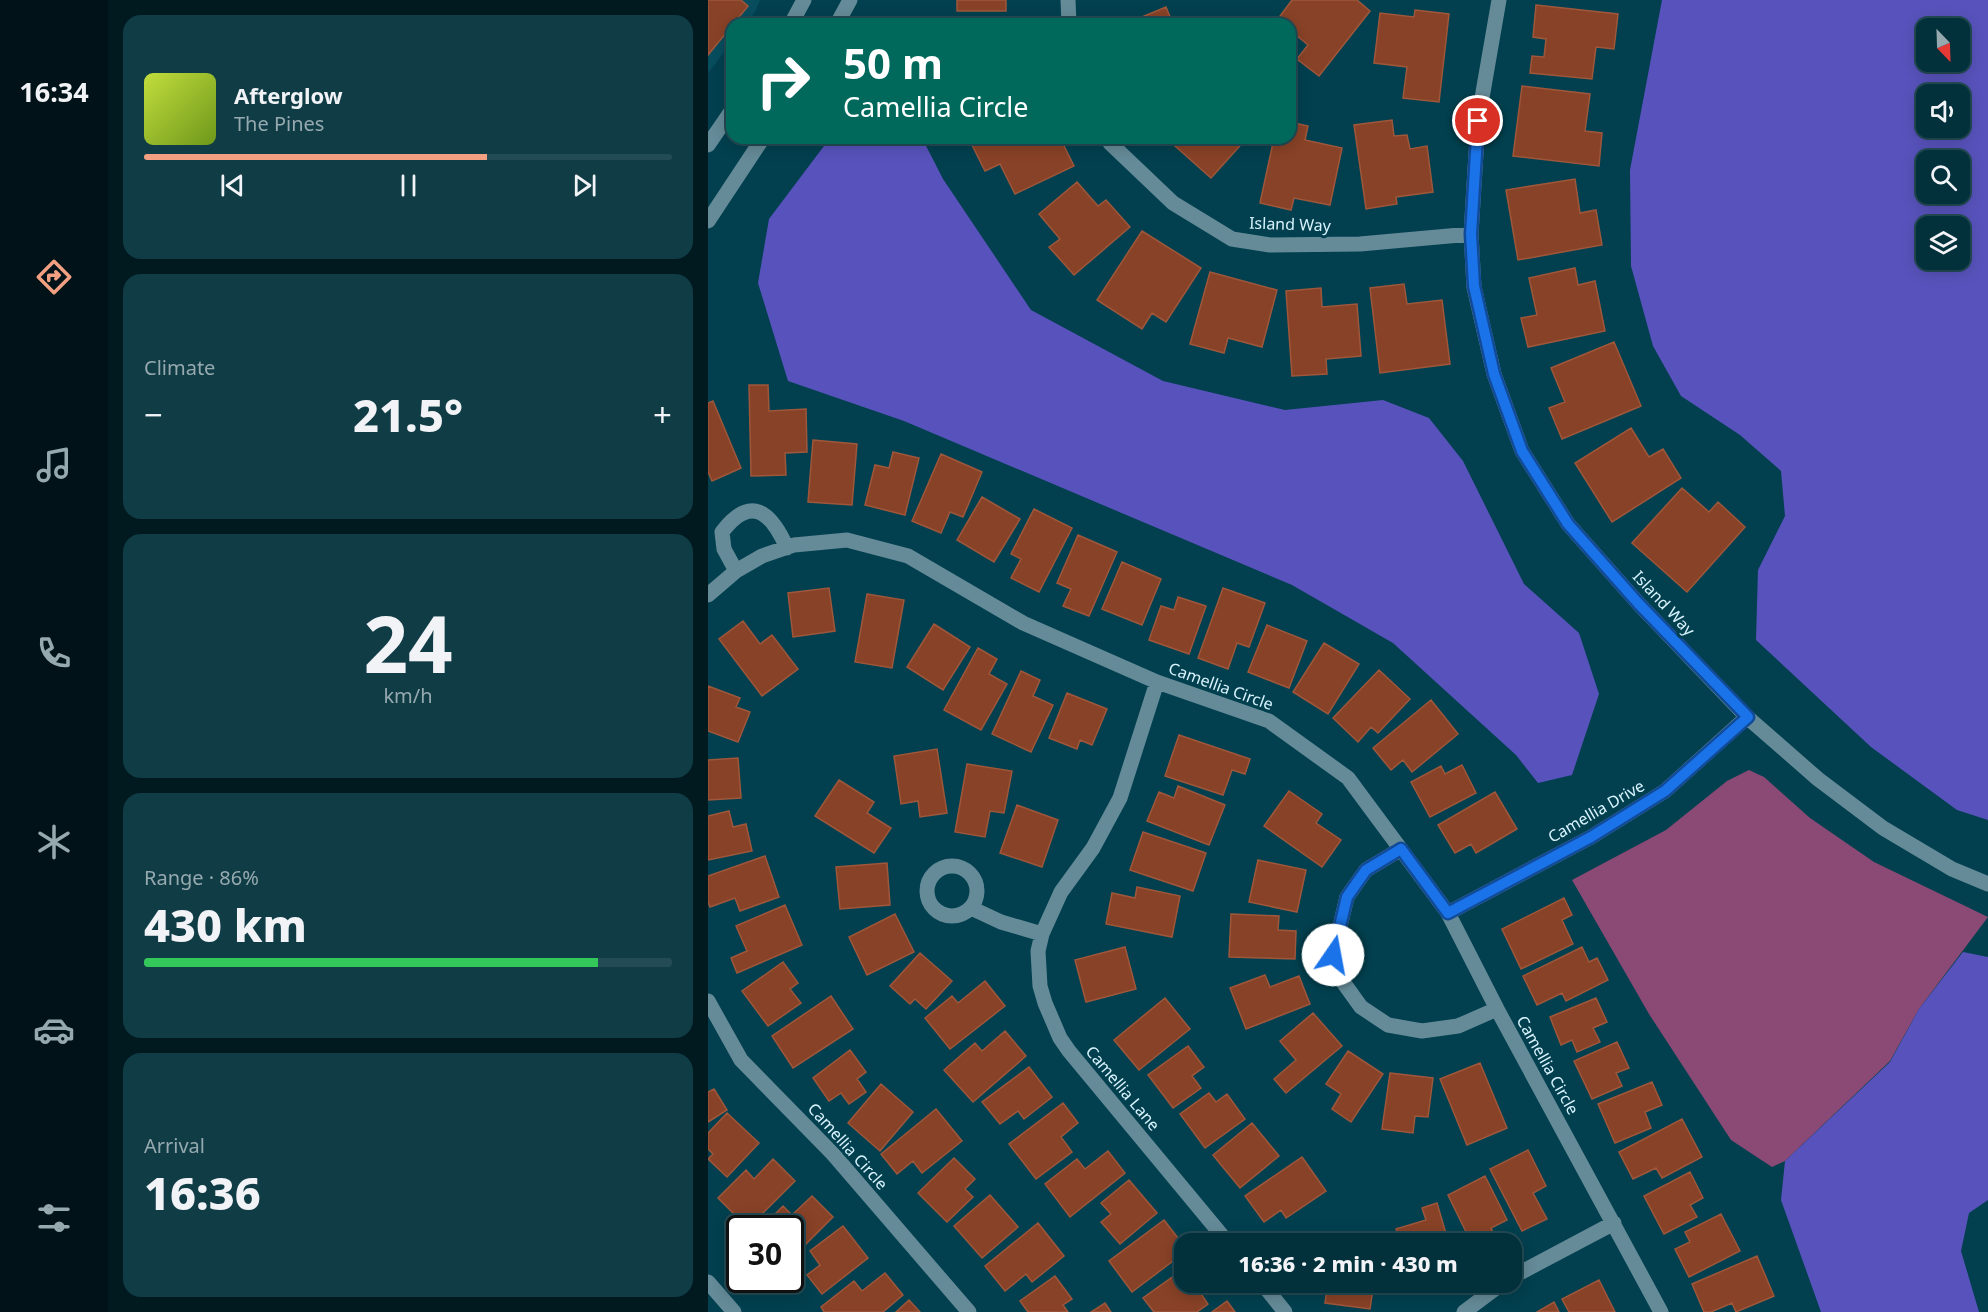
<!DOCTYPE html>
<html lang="en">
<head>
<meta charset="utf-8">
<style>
  :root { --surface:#02303b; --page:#103c46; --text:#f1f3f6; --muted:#96a9af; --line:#234b55; --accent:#f2a081 }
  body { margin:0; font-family:"Noto Sans",sans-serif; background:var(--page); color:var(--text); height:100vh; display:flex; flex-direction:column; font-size:22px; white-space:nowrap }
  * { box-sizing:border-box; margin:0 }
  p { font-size:20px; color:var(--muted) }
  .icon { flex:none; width:33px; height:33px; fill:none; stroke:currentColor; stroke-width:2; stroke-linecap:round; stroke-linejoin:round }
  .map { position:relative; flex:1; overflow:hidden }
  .details { display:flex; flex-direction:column; gap:15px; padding:15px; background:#011a20; width:600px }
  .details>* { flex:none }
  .banner { position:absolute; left:18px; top:18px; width:570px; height:126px; border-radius:18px; box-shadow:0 3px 15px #0003,0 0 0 2px var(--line); background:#00695c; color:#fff; overflow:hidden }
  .needle { width:39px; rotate:157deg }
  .fabs { position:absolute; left:1208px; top:18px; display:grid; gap:12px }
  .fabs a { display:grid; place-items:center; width:54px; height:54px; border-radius:12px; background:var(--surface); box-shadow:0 3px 15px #0003,0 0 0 2px var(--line); font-size:30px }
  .speed { position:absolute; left:18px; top:1215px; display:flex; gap:12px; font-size:30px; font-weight:700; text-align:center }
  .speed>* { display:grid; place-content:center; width:78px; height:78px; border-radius:50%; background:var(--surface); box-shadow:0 3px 15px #0003,0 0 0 2px var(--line); line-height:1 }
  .speed .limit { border:3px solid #111; border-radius:9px; background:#fff; color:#111 }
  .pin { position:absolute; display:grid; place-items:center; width:51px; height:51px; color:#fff; margin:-26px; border:3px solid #fff; border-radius:50%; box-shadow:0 2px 6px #0007 }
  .me { position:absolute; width:66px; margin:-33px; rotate:12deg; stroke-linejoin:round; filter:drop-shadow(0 0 4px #0008) }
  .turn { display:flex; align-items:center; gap:21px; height:126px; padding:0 18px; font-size:27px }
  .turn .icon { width:78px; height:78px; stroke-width:2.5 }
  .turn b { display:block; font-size:42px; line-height:51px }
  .big { font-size:45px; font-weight:800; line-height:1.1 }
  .details .widget { flex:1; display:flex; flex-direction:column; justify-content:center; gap:9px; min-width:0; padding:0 21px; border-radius:18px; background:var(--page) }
  .details .dial { align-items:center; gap:0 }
  .dial b { font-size:78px; line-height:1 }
  .song { display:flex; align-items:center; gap:18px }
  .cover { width:72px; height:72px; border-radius:9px; background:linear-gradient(135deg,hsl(70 70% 55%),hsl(80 70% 35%)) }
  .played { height:6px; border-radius:3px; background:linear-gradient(90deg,var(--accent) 65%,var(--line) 65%) }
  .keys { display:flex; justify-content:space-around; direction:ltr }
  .heat { display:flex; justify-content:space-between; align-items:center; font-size:33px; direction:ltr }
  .charge { height:9px; border-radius:4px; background:linear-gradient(90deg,#34c759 86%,var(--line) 0) }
  .trip { position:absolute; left:466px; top:1233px; width:348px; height:60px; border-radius:18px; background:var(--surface); box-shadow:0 3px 15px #0003,0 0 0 2px var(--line); font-weight:800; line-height:60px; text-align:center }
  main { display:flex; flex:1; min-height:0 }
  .tab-bar { display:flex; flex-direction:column; width:108px; justify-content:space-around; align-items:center; background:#011318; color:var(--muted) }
  .tab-bar .icon { width:42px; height:42px }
  .tab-bar .selected { color:var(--accent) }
  .tab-bar b { font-size:27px; color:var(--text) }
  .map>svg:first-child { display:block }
</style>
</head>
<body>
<main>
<nav class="tab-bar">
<b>16:34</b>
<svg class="icon selected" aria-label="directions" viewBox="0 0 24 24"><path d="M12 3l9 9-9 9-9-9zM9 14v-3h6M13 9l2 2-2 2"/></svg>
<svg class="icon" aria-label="music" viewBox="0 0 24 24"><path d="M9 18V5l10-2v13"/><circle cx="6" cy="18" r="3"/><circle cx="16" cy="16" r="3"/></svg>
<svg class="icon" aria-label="phone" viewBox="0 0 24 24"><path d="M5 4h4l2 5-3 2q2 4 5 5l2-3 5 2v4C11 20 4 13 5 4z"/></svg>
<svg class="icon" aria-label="climate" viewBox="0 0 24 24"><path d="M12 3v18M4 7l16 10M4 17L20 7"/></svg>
<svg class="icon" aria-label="car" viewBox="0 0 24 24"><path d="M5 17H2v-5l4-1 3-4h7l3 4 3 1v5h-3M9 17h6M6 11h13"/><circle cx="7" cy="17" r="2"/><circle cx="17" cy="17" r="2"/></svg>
<svg class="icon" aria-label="filters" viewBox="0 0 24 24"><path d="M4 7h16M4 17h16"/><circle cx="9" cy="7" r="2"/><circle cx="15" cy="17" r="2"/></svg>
</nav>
<section class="details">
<div class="widget">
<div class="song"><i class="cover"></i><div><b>Afterglow</b><p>The Pines</p></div></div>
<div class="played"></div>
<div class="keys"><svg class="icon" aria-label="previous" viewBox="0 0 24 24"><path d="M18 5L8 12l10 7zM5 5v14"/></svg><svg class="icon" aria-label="pause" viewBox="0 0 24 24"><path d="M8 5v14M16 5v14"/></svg><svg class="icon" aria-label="next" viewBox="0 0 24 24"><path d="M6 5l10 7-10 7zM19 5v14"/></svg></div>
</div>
<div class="widget"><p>Climate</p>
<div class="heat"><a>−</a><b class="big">21.5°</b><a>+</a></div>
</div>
<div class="widget dial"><b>24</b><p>km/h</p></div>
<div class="widget"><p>Range · 86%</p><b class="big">430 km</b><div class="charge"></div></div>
<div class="widget"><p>Arrival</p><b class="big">16:36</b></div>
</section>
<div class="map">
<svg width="1280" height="1312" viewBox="0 0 1280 1312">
  <rect width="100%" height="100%" fill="#02404f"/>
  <path fill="#074d5e" d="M 0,0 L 52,0 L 47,12 L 38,24 L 24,24 L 24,42 L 0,73 Z"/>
  <path fill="#8a4a75" d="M 1041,770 L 1056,777 L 1102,818 L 1166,862 L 1280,917 L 1211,1009 L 1182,1061 L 1077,1161 L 1064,1167 L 1023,1140 L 941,1014 L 864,880 L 958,830 L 1019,781 Z"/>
  <path fill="#5853bc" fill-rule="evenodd" d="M 954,0 L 1280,0 L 1280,820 L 1249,810 L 1163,747 L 1048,640 L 1050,570 L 1077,516 L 1073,471 L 1032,435 L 973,396 L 945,346 L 923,266 L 922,170 ZM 1218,28 L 1251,28 L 1251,62 L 1218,62 ZM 1218,94 L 1251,94 L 1251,128 L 1218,128 ZM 1218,160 L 1251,160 L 1251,194 L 1218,194 ZM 1218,226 L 1251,226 L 1251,260 L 1218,260 Z
    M 122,138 L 214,138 L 235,179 L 323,310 L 455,381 L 577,410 L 675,400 L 721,418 L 755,461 L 816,584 L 871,633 L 891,694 L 864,775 L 830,783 L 808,755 L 685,643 L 584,585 L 196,421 L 80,381 L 50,283 L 61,219 Z
    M 1255,952 L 1280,957 L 1280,1200 L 1261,1213 L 1253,1251 L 1271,1312 L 1113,1312 L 1073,1200 L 1077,1161 L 1182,1062 L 1211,1009 Z"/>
  <path fill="#884227" stroke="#9f573b" stroke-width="1.5" d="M 0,0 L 33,0 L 40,6 L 0,55 Z
    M 249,0 L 298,0 L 298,11 L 249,11 Z
    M 584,0 L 649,0 L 662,11 L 611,76 L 589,59 L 600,45 L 582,30 L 582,24 L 574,24 L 569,20 Z
    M 828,5 L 910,14 L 906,49 L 888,47 L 884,79 L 822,73 L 824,56 L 836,57 L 838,39 L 825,37 Z
    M 458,7 L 465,24 L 417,24 Z
    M 707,10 L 741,14 L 731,102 L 695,98 L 699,67 L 666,63 L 672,13 L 706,17 Z
    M 814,86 L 882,94 L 877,131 L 894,133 L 891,166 L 805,156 Z
    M 684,120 L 686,136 L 699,135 L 702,149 L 719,146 L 725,192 L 688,197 L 689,204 L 658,209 L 646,125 Z
    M 582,122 L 600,126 L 597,140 L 634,148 L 622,205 L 586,198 L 583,210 L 552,203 L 566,138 L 582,138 Z
    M 263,138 L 352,138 L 366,166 L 307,194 L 292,164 L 277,171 L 261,139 Z
    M 458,138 L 539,138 L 503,178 Z
    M 867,179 L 872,213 L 888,210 L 894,245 L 810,260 L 798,190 Z
    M 369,182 L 390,206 L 398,200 L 422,227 L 366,275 L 341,247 L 352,239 L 331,214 Z
    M 434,231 L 493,268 L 458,322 L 444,313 L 434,329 L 389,300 Z
    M 867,268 L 870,285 L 887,281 L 897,331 L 820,347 L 813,318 L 829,315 L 821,278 Z
    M 502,272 L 569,290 L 554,347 L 520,338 L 516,353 L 482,344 Z
    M 696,284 L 699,304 L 734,300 L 742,364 L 672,373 L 662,288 Z
    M 613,288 L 614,307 L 649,304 L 653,356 L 618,359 L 619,374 L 584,376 L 578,291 Z
    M 906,342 L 933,406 L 854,439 L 841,408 L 857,402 L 843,368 Z
    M 41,385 L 60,385 L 61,411 L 98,409 L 99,452 L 77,453 L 78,475 L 43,476 Z
    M 5,401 L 33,468 L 4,481 L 0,472 L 0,403 Z
    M 923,428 L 941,457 L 955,449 L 973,478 L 904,522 L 867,463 Z
    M 105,440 L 149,444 L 144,505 L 100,502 Z
    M 185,452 L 211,458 L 197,515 L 157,505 L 167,465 L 181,468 Z
    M 233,454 L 274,472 L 255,517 L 242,512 L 233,533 L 204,521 Z
    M 974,488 L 1001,512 L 1010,502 L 1037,527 L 979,592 L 924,543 Z
    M 274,497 L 312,519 L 286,562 L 249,540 Z
    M 326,509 L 364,528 L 331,592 L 303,578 L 313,559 L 303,554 Z
    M 370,535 L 409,552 L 381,616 L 355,606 L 363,589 L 349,583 Z
    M 414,562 L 453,579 L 434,625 L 394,609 Z
    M 121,588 L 127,631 L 85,637 L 80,593 Z
    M 515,588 L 557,603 L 541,647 L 529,643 L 520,669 L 490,658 Z
    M 159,594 L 196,600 L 184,668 L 147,662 Z
    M 470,597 L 498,606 L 481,654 L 441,640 L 453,606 L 466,610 Z
    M 35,621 L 52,644 L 64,635 L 90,669 L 54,696 L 11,639 Z
    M 226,624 L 262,647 L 235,690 L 199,667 Z
    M 559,625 L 599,641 L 581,688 L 540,672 Z
    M 616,643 L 651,664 L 620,714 L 585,692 Z
    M 270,648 L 289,659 L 281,674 L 299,684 L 273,730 L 236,710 Z
    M 671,670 L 702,699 L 670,733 L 663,727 L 650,742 L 625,718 Z
    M 313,671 L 332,680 L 325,696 L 345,705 L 323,752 L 284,734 Z
    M 0,686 L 32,698 L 28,707 L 42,712 L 30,742 L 0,731 Z
    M 359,693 L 399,709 L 384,745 L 372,740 L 369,749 L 341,738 Z
    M 723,700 L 750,734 L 704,772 L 695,760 L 683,770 L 665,748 Z
    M 471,735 L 542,759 L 537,774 L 524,770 L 515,795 L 457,776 Z
    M 229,749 L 239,813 L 212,817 L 210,801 L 193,804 L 186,756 Z
    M 30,758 L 33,798 L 0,800 L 0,760 Z
    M 259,764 L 304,771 L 296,813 L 282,811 L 277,837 L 247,832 Z
    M 754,765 L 768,793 L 722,817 L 703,782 L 733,766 L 737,774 Z
    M 131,780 L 166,802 L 159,813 L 183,828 L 166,853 L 107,816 Z
    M 470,786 L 517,805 L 501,845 L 439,821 L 451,792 L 466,798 Z
    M 581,791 L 614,814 L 608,823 L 633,840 L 614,867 L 556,826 Z
    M 787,792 L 809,829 L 768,853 L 763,844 L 747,853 L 730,825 Z
    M 309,805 L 350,820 L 334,867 L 292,853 Z
    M 21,811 L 25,827 L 38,824 L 44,851 L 0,860 L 0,816 Z
    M 435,832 L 498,853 L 485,891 L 422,870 Z
    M 57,856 L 71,897 L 32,911 L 27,898 L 2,907 L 0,902 L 0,876 Z
    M 550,860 L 598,870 L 589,912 L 541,902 Z
    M 179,863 L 182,905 L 132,909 L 128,867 Z
    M 429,887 L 472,896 L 464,937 L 398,924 L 404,893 L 427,898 Z
    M 856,898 L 864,915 L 854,920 L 865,944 L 813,969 L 794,929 Z
    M 77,905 L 94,945 L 29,973 L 23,958 L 39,951 L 28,926 Z
    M 187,914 L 206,952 L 159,975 L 141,937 Z
    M 523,914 L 571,916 L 570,930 L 588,931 L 587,959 L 521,957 Z
    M 417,947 L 428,989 L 378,1002 L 367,960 Z
    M 874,947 L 881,962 L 889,958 L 900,980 L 858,1001 L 854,993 L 829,1005 L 815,976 Z
    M 212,953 L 244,981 L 218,1009 L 207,999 L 202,1004 L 182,986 Z
    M 75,962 L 90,983 L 82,989 L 93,1003 L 60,1026 L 34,991 Z
    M 557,975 L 562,987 L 591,976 L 602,1004 L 538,1029 L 522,988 Z
    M 277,981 L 297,1006 L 242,1049 L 217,1018 L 244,996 L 250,1003 Z
    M 123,996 L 145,1029 L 85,1068 L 64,1036 Z
    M 457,998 L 482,1029 L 431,1070 L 406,1040 Z
    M 888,998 L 899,1022 L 885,1028 L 892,1042 L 869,1052 L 864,1040 L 853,1045 L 842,1017 Z
    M 605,1013 L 634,1046 L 578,1093 L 566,1079 L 588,1060 L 572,1041 Z
    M 297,1031 L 318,1056 L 265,1102 L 236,1070 L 267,1043 L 274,1051 Z
    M 909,1042 L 921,1068 L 908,1073 L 914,1086 L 884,1099 L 866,1061 Z
    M 480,1046 L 496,1067 L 484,1076 L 493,1088 L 465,1108 L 440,1075 Z
    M 142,1050 L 158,1072 L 149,1079 L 158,1092 L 141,1104 L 133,1093 L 121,1101 L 105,1078 Z
    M 640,1051 L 675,1074 L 643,1122 L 624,1109 L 633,1094 L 618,1084 Z
    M 772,1063 L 799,1128 L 759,1145 L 732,1079 Z
    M 321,1067 L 344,1097 L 316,1119 L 310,1111 L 292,1124 L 274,1102 Z
    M 682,1073 L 725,1078 L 720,1117 L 707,1116 L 705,1133 L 674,1129 Z
    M 944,1082 L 954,1105 L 937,1112 L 943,1128 L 907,1143 L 890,1104 Z
    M 173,1084 L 205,1112 L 172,1151 L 140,1123 Z
    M 6,1089 L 19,1110 L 0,1122 L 0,1092 Z
    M 501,1093 L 508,1102 L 519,1094 L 537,1119 L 497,1148 L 472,1114 Z
    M 355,1103 L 370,1123 L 353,1137 L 364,1152 L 328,1179 L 301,1144 Z
    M 228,1109 L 254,1141 L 214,1173 L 205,1161 L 189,1174 L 173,1154 Z
    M 19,1113 L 51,1143 L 19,1177 L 0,1159 L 5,1154 L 0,1149 L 0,1133 Z
    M 974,1119 L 994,1157 L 954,1178 L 948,1168 L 925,1179 L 911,1152 Z
    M 544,1123 L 571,1156 L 532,1188 L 505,1155 Z
    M 820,1150 L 838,1186 L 825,1193 L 839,1219 L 814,1231 L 782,1169 Z
    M 400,1151 L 417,1173 L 362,1217 L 337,1184 L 369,1159 L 377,1169 Z
    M 594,1157 L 618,1191 L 578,1218 L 573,1210 L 556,1222 L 537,1196 Z
    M 246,1158 L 267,1179 L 257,1189 L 265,1197 L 239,1222 L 210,1193 Z
    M 65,1159 L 87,1181 L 40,1228 L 10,1198 L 38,1170 L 46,1179 Z
    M 982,1172 L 995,1198 L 982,1205 L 989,1217 L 956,1234 L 936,1196 Z
    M 777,1176 L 799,1220 L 783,1228 L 790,1244 L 764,1244 L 740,1195 Z
    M 421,1180 L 449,1213 L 412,1244 L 393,1222 L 403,1214 L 393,1203 Z
    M 282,1195 L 310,1227 L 274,1258 L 246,1226 Z
    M 104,1196 L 125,1217 L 82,1260 L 82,1228 L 53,1228 L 75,1206 L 84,1215 Z
    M 729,1203 L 741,1244 L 693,1244 L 688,1229 L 718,1220 L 714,1208 Z
    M 1013,1214 L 1032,1251 L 981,1277 L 967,1249 L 982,1242 L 977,1232 Z
    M 456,1220 L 477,1247 L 477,1252 L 424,1292 L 401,1261 Z
    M 330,1223 L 356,1256 L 324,1282 L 318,1274 L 297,1291 L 277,1266 Z
    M 135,1226 L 160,1258 L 114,1294 L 99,1275 L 112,1265 L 102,1251 Z
    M 657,1234 L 672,1236 L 671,1244 L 655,1244 Z
    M 1049,1256 L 1066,1296 L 1028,1312 L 1024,1303 L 1003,1312 L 996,1312 L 984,1284 Z
    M 477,1268 L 477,1282 L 497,1282 L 489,1288 L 500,1304 L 489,1312 L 446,1312 L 435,1298 Z
    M 177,1273 L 195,1295 L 175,1312 L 116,1312 L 113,1307 L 146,1281 L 154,1291 Z
    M 347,1276 L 364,1299 L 355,1305 L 360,1312 L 320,1312 L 312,1301 Z
    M 891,1280 L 907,1312 L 861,1312 L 854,1299 Z
    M 620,1282 L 666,1282 L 662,1309 L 617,1303 Z
    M 201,1300 L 212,1312 L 188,1312 Z
    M 519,1301 L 527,1312 L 504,1312 Z
    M 846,1302 L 851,1312 L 829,1312 Z
    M 397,1303 L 403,1312 L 383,1312 Z"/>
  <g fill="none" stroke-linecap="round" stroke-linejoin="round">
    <path stroke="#658b98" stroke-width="15" d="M 360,0 L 361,24
      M 791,0 L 770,121 L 763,234 L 766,287 L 786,374 L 814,451 L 860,524 L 930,603 L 1039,717 L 1110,779 L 1175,828 L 1244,869 L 1280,884
      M 83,24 L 96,0
      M 129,24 L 142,0
      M 400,138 L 402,143 L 465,203 L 524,239 L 562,245 L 652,244 L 763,234
      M 0,145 L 24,110
      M 0,221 L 55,138
      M 28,571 L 16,549 L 14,532 C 43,494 63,512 79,548
      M 0,595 L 28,571 L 54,556 L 86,545 L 139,540 L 200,556 L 315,623 L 449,682 L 561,721 L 640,778 L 740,913 L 789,1009 L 953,1312
      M 449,682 L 412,798 L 385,848 L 353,892 L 334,934 L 330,951 L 332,986 L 337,1003 L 352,1038 L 361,1051 L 521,1244
      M 693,849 L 658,870 L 639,897 L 625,955 L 635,982 L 653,1007 L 680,1025 L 714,1031 L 750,1026 L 789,1009
      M219 891a25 25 0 1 1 50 0a25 25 0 1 1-50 0Z
      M 263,908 L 293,922 L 334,934
      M 740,913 L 883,837 L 957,791 L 1039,717
      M 0,1001 L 33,1060 L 125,1154 L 261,1312
      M 804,1277 L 906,1223
      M 0,1282 L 26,1312
      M 553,1282 L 577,1312
      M 756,1312 L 796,1282"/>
  </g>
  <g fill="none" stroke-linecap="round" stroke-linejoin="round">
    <defs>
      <path id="route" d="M 625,955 L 639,897 L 658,870 L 693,849 L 740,913 L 883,837 L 957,791 L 1040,717 L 930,603 L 860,524 L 814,451 L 786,374 L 766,286 L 763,234 L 770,121"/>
    </defs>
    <use href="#route" stroke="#114b97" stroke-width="15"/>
    <use href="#route" stroke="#1a73e8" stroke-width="10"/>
  </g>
  <g text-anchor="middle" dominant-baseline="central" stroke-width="6" stroke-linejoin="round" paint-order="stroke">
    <g font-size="16" fill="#d8f3fd" stroke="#02404f">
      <text transform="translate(582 224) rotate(2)">Island Way</text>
      <text transform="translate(956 603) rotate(47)">Island Way</text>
      <text transform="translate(513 686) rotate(20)">Camellia Circle</text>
      <text transform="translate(888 811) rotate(-30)">Camellia Drive</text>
      <text transform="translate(840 1065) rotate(61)">Camellia Circle</text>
      <text transform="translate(415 1088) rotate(50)">Camellia Lane</text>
      <text transform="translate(140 1146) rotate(48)">Camellia Circle</text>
    </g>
  </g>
</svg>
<div class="fabs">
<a><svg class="needle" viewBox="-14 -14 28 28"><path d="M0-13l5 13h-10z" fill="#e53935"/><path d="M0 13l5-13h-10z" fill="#96a9af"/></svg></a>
<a><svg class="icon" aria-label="sound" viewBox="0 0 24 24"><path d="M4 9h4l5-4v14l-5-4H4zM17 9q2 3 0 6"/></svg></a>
<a><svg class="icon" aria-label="search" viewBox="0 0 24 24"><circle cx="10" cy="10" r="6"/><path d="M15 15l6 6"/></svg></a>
<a><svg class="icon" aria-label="layers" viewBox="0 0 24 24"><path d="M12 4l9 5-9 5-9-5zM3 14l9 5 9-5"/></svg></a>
</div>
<div class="speed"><div class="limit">30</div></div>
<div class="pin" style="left:770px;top:121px;background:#d93025"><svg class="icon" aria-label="arrive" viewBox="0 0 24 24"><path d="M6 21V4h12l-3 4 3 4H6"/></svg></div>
<svg class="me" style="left:625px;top:955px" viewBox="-20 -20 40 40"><circle r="19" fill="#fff"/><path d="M0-13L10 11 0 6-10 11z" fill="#1a73e8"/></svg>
<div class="trip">16:36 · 2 min · 430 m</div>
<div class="banner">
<div class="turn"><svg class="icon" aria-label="right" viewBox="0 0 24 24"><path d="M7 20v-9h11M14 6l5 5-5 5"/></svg><div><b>50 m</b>Camellia Circle</div></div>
</div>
</div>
</main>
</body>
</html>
